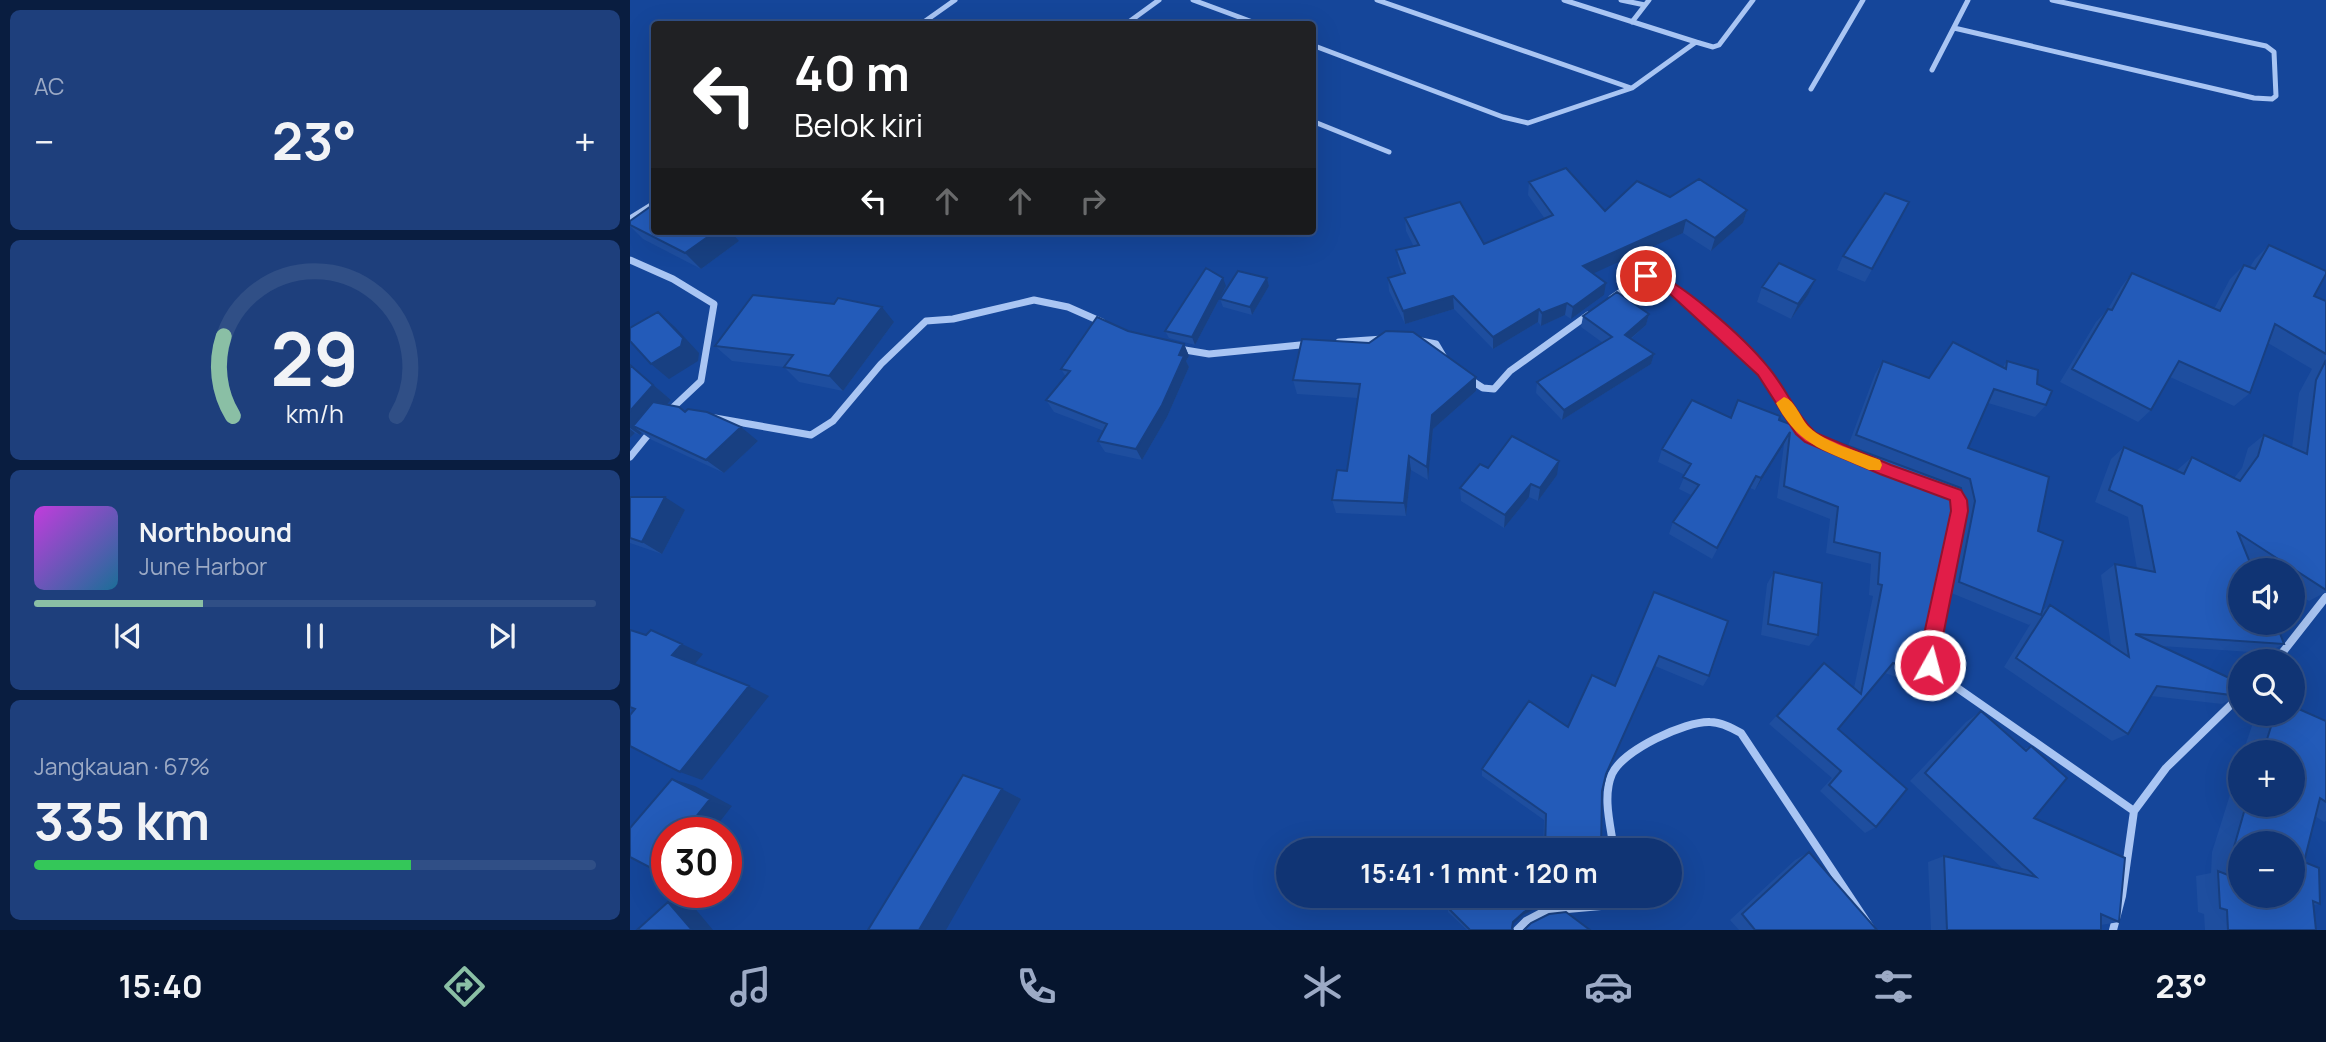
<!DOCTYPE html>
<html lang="id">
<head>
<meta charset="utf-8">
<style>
  :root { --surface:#103474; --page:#1e3f7c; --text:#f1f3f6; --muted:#9caac5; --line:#304f86; --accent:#8abfa5 }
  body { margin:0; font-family:Manrope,sans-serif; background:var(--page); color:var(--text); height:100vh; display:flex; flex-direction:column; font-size:26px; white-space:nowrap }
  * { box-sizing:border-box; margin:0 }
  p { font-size:23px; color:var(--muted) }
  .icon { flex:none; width:38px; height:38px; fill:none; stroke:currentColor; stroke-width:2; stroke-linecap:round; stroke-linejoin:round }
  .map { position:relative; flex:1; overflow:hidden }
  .sheet { display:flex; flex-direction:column; gap:10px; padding:10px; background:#091d40; width:630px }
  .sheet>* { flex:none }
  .banner { position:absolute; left:21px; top:21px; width:665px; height:214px; border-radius:7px; box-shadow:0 7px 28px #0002,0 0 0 2px var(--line); background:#202124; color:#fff; overflow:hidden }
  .controls { position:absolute; left:1598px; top:558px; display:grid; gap:14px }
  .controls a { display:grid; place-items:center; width:77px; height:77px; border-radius:50%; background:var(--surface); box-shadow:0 7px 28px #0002,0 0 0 2px var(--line); font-size:35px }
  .speed { position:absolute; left:21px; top:817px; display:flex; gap:14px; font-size:35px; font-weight:700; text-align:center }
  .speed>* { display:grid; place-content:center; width:91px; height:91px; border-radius:50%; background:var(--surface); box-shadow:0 7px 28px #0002,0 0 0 2px var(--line); line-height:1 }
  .speed .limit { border:10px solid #d22; background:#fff; color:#111 }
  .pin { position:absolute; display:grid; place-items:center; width:60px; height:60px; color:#fff; margin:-30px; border:4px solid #fff; border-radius:50%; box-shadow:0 2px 7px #0007 }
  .me { position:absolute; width:77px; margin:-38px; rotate:7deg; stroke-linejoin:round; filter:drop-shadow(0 0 5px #0008) }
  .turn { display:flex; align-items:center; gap:24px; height:147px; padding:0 28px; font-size:32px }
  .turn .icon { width:91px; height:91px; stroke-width:2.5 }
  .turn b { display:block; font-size:49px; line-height:60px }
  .lanes { display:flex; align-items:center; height:66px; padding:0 28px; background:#0003; justify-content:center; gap:35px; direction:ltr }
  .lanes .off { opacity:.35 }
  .big { font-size:52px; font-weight:700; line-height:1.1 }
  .sheet .tile { flex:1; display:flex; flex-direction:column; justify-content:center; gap:10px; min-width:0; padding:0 24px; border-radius:10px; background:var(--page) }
  .sheet .dial { align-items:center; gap:0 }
  .dial svg { height:182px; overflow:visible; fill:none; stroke:var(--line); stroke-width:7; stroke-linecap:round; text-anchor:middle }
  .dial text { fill:var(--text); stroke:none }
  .song { display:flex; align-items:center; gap:21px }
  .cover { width:84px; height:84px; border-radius:10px; background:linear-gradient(135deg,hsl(290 70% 55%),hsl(200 70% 35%)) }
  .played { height:7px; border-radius:4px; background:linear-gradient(90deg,var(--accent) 30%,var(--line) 30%) }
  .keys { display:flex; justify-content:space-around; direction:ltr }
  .heat { display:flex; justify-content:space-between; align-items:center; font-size:38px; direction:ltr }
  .charge { height:10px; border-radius:5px; background:linear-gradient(90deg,#34c759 67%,var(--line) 0) }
  .trip { position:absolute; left:646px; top:838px; width:406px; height:70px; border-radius:35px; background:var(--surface); box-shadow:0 7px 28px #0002,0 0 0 2px var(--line); font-weight:700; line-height:70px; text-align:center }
  .tabs { display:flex; height:112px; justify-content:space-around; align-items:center; background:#06152e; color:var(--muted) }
  .tabs .icon { width:49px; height:49px }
  .tabs .on { color:var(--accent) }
  .tabs b { font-size:32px; color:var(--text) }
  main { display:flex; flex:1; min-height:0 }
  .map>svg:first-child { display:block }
</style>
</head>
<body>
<main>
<section class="sheet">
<div class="tile"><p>AC</p>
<div class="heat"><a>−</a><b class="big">23°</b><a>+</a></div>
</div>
<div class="tile dial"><svg viewBox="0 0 100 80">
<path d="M14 69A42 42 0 1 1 86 69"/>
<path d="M14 69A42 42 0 0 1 10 34" stroke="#8abfa5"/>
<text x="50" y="56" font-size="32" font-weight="700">29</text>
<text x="50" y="72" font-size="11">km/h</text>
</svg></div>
<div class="tile">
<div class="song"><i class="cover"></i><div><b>Northbound</b><p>June Harbor</p></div></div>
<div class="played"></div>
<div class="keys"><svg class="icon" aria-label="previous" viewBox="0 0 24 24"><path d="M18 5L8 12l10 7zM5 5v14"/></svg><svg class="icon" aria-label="pause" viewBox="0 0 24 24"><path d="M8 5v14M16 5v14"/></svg><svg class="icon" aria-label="next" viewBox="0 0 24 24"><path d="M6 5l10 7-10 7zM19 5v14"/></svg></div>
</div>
<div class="tile"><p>Jangkauan · 67%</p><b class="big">335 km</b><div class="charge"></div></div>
</section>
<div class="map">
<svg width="1696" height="930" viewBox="0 0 1696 930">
  <rect width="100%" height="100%" fill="#15469a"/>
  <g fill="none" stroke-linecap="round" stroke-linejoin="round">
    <path stroke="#a9c5f3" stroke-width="5" d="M 563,0 L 628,24
      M 747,0 L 1001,88
      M 934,0 L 1066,42
      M 991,0 L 1015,5
      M 1002,22 L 1019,0
      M 291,24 L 325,0
      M 496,24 L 529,0
      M 1324,28 L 1624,98 L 1642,99 L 1646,96 L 1644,52 L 1636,46 L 1422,0
      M 682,45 L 873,117 L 898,123 L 1002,88 L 1066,42 L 1083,47 L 1089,45 L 1123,0
      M 1302,70 L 1338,0
      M 1181,89 L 1233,0
      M 682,121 L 759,152
      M 0,218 L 24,203"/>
    <path stroke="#a9c5f3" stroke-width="7" d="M 0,260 L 43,279 L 84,304 L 71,381 L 37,413
      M 982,298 L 1002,284 L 1015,279 L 1037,284 L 1133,371 L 1176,433
      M 786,340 L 806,344 L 816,361
      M 709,342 L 753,339
      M 549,349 L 579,354 L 680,344
      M 839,379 L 853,388 L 864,389 L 880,371 L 958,315
      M 85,418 L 181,435 L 203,421 L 251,364 L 296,321 L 323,319 L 404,300 L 438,307 L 472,322
      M 0,457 L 22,430"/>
    <path stroke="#a9c5f3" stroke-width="8" d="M 1318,569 L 1300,648 L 1299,659 L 1303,671 L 1504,811
      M 1645,662 L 1696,597
      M 984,850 C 981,827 972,797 982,774 C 993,750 1055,721 1080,722 C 1091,722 1102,728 1111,733 L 1242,930
      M 887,930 L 896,921 L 915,911 L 971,906 L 984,896
      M 1483,930 L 1492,896 L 1504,811 L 1536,768 L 1610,696"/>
  </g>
  <path fill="#1e4e9f" d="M 899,182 L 975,211 L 1040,197 L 1117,210 L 1113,223 L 1081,251 L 1053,233 L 963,273 L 974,295 L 941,319 L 935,315 L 911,326 L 908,322 L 863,349 L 824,309 L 775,324 L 759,291 L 758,278 L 772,274 L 768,263 L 766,250 L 784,247 L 776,231 L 775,218 L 854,244 L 915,219 L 898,195 Z
    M 1279,202 L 1235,282 L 1207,270 L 1213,256 Z
    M 0,221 L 109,241 L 71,269 L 13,239 L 0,226 Z
    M 1639,245 L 1684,296 L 1696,301 L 1696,592 L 1679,601 L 1662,590 L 1662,570 L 1632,570 L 1620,563 L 1654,644 L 1636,653 L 1531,646 L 1610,696 L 1592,704 L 1521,696 L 1498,734 L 1482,741 L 1374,667 L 1401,623 L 1399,625 L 1319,592 L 1335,512 L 1333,502 L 1317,576 L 1313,580 L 1312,601 L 1301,611 L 1290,673 L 1279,682 L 1255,673 L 1208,729 L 1246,827 L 1235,833 L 1190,791 L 1202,778 L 1139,724 L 1194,663 L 1224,688 L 1243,596 L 1239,595 L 1241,564 L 1196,553 L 1200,519 L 1147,498 L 1154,444 L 1125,490 L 1120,488 L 1082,559 L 1039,534 L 1043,522 L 1061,495 L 1049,489 L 1055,475 L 1028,462 L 1032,449 L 1101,418 L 1149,420 L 1218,446 L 1245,374 L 1253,361 L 1299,378 L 1373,367 L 1377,361 L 1407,384 L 1416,405 L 1405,417 L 1358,403 L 1338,448 L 1408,531 L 1413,610 L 1420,605 L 1481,645 L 1471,575 L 1485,564 L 1507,569 L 1498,517 L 1465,502 L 1481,459 L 1494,447 L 1546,471 L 1562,457 L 1604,478 L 1612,468 L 1618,448 L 1634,435 L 1662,448 L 1669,393 L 1682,369 L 1638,343 L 1620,393 L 1604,406 L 1540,377 L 1521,410 L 1508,422 L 1430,382 L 1466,322 L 1478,309 L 1491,287 L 1502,273 L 1584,309 L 1600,279 L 1614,265 L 1620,267 L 1625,259 Z
    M 637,278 L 639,286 L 622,315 L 593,307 L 590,299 Z
    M 596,286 L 565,345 L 539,338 L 535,331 Z
    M 1132,287 L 1178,295 L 1161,319 L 1127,302 Z
    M 1019,314 L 1016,325 L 1001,339 L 1024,354 L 1021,364 L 932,420 L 906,393 L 907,382 L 973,343 L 951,327 L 953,316 Z
    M 264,322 L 213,391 L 169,382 L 154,367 L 102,361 L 85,346 Z
    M 498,331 L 554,344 L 559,356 L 556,361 L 559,367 L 537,417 L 512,460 L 475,452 L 468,441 L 474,431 L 424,412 L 416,400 L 436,377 L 431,369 Z
    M 0,365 L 41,400 L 37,405 L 128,441 L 94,473 L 22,440 L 12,433 L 10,435 L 5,433 L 0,438 Z
    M 846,377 L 846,391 L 803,429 L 798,480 L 781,470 L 776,516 L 706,513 L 702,500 L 717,471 L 728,398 L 667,394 L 663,380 Z
    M 858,468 L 927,475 L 908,501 L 899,497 L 874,528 L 831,501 L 830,488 Z
    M 0,497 L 55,510 L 32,554 L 0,543 Z
    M 1144,572 L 1188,635 L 1179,646 L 1131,635 L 1137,584 Z
    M 1024,592 L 1079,676 L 1073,686 L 1025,666 L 976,774 L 972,791 L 971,850 L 913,850 L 914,820 L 852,776 L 852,769 L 938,727 L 985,686 Z
    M 1351,711 L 1394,749 L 1401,746 L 1404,818 L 1489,922 L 1471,925 L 1471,930 L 1301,930 L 1298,862 L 1314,856 L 1374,870 L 1280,781 L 1336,722 Z
    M 1626,714 L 1662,714 L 1696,721 L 1696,821 L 1694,822 L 1685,816 L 1674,862 L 1690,904 L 1684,905 L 1686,930 L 1575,930 L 1574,914 L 1568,912 L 1566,876 L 1581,873 L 1582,852 L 1610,763 L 1610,805 L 1662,805 L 1662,752 L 1613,752 Z
    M 1179,852 L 1247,930 L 1109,930 L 1100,920 L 1165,860 Z
    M 911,906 L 893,915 L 882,925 L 882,928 L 883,930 L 837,930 L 818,912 L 818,908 Z"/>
  <path fill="#184082" d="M 1117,210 L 1113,223 L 1081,251 L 1085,238 Z
    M 1056,220 L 1053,233 L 951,279 L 953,266 Z
    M 86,231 L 100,231 L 109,241 L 71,269 L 55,253 Z
    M 593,278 L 596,286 L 565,345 L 562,337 Z
    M 637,278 L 639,286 L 622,315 L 620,307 Z
    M 1185,280 L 1178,295 L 1161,319 L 1168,304 Z
    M 976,283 L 974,295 L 941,319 L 943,307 Z
    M 823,296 L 824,309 L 775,324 L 773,311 Z
    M 937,303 L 935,315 L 911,326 L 912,313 Z
    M 252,307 L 264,322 L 213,391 L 199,376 Z
    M 909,309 L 908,322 L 863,349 L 863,337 Z
    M 28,312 L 45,327 L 69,353 L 68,361 L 39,379 L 21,364 Z
    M 1019,314 L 1016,325 L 992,346 L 995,335 Z
    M 554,344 L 559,356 L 556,361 L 559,367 L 537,417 L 512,460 L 506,449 Z
    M 1024,354 L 1021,364 L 932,420 L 934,410 Z
    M 0,365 L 41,400 L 13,431 L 3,426 L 12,433 L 10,435 L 0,428 Z
    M 846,377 L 846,391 L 803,429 L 798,480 L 797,467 L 802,415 Z
    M 111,427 L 128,441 L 94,473 L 76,460 Z
    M 0,429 L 5,433 L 0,438 Z
    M 1160,432 L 1154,444 L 1125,490 L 1131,478 Z
    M 779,456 L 781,470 L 776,516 L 774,503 Z
    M 929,461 L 927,475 L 908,501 L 910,488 Z
    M 901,484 L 899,497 L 874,528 L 875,515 Z
    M 35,497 L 55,510 L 32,554 L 12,542 Z
    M 52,644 L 73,654 L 64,665 L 42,655 Z
    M 119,686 L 139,696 L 72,780 L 50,772 Z
    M 42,779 L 65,786 L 102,806 L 81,833 L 53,833 Z
    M 372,789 L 391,799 L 316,930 L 289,930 Z
    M 37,852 L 37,872 L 23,869 Z
    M 38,902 L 63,906 L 83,930 L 62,930 Z
    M 912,902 L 911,906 L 893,915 L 882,925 L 883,922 L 894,912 Z"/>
  <path fill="#235bb9" stroke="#184082" stroke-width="2" fill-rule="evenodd" d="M 936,168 L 975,211 L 1007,181 L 1040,197 L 1069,179 L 1117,210 L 1085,238 L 1056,220 L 953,266 L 976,283 L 943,307 L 937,303 L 912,313 L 909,309 L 863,337 L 823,296 L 773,311 L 758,278 L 775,273 L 766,250 L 789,245 L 775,218 L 830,202 L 854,244 L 923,215 L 899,182 Z
    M 1255,193 L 1279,202 L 1242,269 L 1213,256 Z
    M 24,204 L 24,231 L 86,231 L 55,253 L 0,225 L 0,221 Z
    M 1639,245 L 1696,271 L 1696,274 L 1684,296 L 1696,301 L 1696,354 L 1645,324 L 1620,393 L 1549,361 L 1521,410 L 1442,369 L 1478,309 L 1482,310 L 1502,273 L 1590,311 L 1614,265 L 1625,269 Z
    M 1149,263 L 1185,280 L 1168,304 L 1132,287 Z
    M 576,268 L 593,278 L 562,337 L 535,331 Z
    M 608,271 L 637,278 L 620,307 L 590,299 Z
    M 987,292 L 1019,314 L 995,335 L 1024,354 L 934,410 L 907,382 L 982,337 L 953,316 Z
    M 123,295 L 204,304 L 208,298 L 252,307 L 199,376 L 154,367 L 163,355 L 85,346 Z
    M 28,312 L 53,338 L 51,346 L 21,364 L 0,341 L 0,328 Z
    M 467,317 L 498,331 L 554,344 L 549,355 L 554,356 L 532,405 L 506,449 L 468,441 L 477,424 L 416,400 L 440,371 L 431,369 Z
    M 756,331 L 783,332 L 846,377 L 802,415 L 797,467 L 779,456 L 774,503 L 702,500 L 707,470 L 717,471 L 730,384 L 663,380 L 672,339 L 739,343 Z
    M 1323,342 L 1376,369 L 1377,361 L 1408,370 L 1407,384 L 1422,391 L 1416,405 L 1364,389 L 1338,448 L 1419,477 L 1408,531 L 1433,541 L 1411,615 L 1329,582 L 1345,501 L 1340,479 L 1226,435 L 1253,361 L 1299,378 Z
    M 1696,360 L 1696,590 L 1608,533 L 1623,570 L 1610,570 L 1610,623 L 1646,623 L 1654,644 L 1505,634 L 1610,683 L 1610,696 L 1527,686 L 1498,734 L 1386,658 L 1420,605 L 1499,657 L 1485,564 L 1525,572 L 1512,506 L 1479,490 L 1494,447 L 1554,474 L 1562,457 L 1610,481 L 1628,456 L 1634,435 L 1677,454 L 1686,380 Z
    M 0,365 L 23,385 L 0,411 Z
    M 1062,400 L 1101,418 L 1108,400 L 1150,416 L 1149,420 L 1331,488 L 1333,499 L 1317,576 L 1314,575 L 1312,601 L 1303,598 L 1290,673 L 1263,663 L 1208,729 L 1277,789 L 1246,827 L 1199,785 L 1211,771 L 1147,716 L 1194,663 L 1231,694 L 1252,585 L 1248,584 L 1250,553 L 1204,542 L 1208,507 L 1154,486 L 1160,432 L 1131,478 L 1126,476 L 1087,548 L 1043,522 L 1069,485 L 1053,477 L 1061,464 L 1032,449 Z
    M 23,402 L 49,407 L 55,412 L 58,409 L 77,412 L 111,427 L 76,460 L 3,426 Z
    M 882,436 L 929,461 L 910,488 L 901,484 L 875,515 L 830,488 L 850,464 L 858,468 Z
    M 0,497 L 35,497 L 12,542 L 0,538 Z
    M 1144,572 L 1192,583 L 1188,635 L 1138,624 Z
    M 1024,592 L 1098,621 L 1079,676 L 1029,656 L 976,774 L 972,791 L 971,850 L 915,850 L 916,814 L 852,769 L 899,701 L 938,727 L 962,675 L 985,686 Z
    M 0,630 L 16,635 L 21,630 L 52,644 L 42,655 L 119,686 L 50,772 L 0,746 L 0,715 L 5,709 L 0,707 Z
    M 1662,706 L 1696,721 L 1696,802 L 1690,798 L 1674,862 L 1689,868 L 1690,904 L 1683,901 L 1686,930 L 1598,930 L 1597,910 L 1590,908 L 1588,871 L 1603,877 L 1604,847 L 1616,805 L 1662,805 L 1662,752 L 1633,752 L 1645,714 L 1662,714 ZM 1610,844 L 1662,844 L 1662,896 L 1610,896 Z
    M 1351,711 L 1396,751 L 1401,746 L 1437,778 L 1404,818 L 1495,858 L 1489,922 L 1471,914 L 1471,930 L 1317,930 L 1314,856 L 1406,877 L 1295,773 Z
    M 333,775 L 372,789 L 289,930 L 238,930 Z
    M 42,779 L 80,799 L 53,833 L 37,833 L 37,852 L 23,869 L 0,857 L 0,828 Z
    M 840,840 L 854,850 L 831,850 Z
    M 1179,852 L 1247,930 L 1125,930 L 1112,914 Z
    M 828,896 L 906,896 L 912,902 L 894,912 L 883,922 L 882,928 L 883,930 L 840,930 L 818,908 Z
    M 38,902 L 62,930 L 7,930 Z
    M 936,912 L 960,930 L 894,930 L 901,923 L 919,914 Z"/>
  <path fill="#e11d48" stroke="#92132f" stroke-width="2" d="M 1016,271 C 1046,275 1118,342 1138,367 C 1156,388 1166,415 1186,433 L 1261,465 L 1331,490 L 1337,500 L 1338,511 L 1306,671 L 1300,674 L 1294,671 L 1291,648 L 1321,511 L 1320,500 L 1250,474 L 1175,442 L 1166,434 L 1128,375 L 1039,293 L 1023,282 L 1011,280 L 1009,276 Z"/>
  <path fill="#f59e0b" d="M 1154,397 C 1166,401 1170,418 1179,427 C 1196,443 1228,451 1250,460 L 1252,465 L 1250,470 L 1239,470 C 1197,451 1169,447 1146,403 Z"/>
</svg>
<div class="controls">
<a><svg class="icon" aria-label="sound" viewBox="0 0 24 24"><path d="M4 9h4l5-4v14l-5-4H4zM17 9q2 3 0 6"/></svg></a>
<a><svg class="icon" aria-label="search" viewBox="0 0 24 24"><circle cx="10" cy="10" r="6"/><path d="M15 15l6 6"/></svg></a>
<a>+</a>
<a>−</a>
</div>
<div class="speed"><div class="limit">30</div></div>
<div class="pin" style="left:1016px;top:276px;background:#d93025"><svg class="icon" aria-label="arrive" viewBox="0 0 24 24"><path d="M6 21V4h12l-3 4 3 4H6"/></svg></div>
<svg class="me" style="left:1300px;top:665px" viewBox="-20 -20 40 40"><circle r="17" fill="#e11d48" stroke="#fff" stroke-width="3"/><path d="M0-11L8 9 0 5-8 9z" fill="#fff"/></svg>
<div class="trip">15:41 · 1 mnt · 120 m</div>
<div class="banner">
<div class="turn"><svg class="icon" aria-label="left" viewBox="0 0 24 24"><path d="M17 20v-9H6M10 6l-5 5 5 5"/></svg><div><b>40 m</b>Belok kiri</div></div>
<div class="lanes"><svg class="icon" aria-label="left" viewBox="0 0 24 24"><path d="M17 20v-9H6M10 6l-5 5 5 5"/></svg><svg class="icon off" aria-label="ahead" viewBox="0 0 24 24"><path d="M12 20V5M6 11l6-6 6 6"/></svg><svg class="icon off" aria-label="ahead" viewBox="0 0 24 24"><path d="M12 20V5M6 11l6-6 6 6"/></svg><svg class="icon off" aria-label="right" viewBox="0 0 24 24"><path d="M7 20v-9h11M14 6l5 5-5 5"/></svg></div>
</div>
</div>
</main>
<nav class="tabs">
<b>15:40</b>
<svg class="icon on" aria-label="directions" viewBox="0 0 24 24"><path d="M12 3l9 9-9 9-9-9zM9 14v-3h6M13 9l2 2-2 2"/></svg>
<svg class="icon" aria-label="music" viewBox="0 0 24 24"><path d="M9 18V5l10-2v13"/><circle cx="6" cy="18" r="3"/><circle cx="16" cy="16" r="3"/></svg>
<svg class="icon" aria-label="phone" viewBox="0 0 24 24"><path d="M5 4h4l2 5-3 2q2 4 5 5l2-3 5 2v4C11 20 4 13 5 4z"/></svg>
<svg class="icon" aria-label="climate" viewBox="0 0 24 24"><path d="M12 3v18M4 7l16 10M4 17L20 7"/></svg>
<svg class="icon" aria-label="car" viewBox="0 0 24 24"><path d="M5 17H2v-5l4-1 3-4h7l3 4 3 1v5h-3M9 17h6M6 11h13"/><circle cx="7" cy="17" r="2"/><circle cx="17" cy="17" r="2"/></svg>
<svg class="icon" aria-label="filters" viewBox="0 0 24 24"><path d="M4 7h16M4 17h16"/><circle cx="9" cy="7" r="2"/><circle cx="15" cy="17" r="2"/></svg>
<b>23°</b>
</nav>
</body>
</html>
